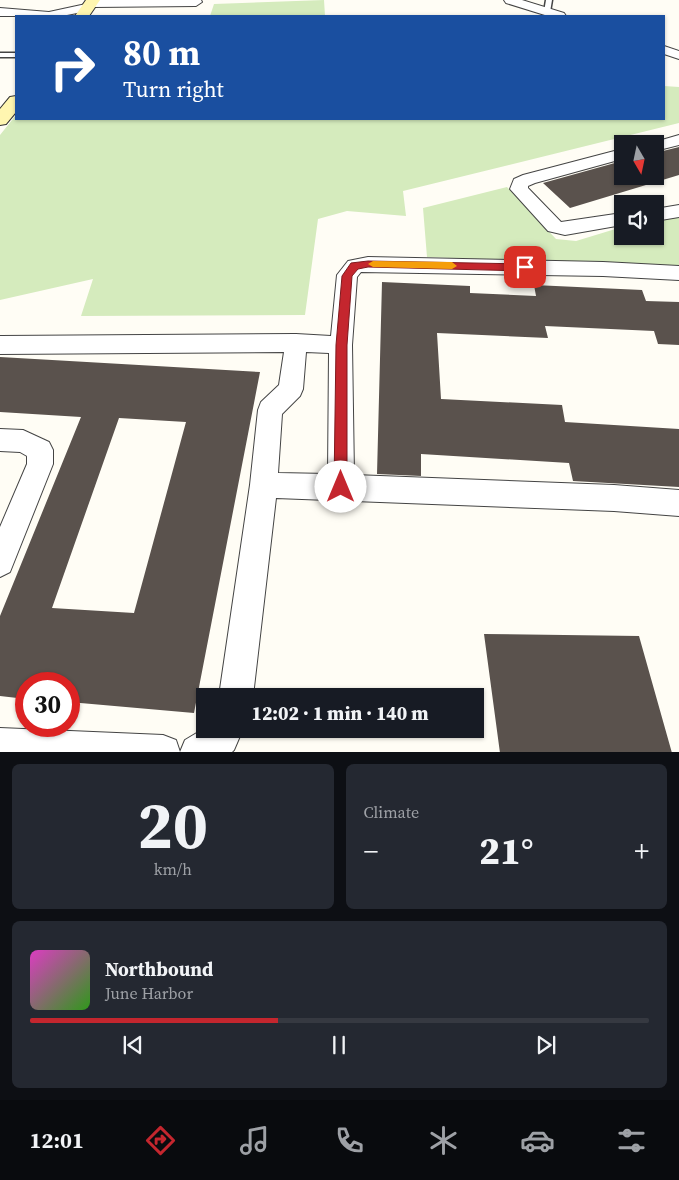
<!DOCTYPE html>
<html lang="en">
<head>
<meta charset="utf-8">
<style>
  :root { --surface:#171b24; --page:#242831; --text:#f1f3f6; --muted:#9ea1a6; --line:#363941; --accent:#c4262e }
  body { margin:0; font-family:"Source Serif 4",serif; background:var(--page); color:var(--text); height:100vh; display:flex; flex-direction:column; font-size:19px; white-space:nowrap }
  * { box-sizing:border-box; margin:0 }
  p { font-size:16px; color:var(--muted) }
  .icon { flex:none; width:28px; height:28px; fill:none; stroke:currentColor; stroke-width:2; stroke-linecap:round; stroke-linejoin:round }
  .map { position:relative; height:752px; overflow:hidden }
  .drawer { display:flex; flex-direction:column; gap:12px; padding:12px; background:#0d0f14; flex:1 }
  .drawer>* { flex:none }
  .top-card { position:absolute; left:15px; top:15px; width:650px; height:105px; border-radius:0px; box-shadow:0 1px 4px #0004; background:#1a4fa0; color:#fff; overflow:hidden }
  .needle { width:32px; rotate:171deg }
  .buttons { position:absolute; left:614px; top:135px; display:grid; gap:10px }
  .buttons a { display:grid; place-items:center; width:50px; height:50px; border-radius:0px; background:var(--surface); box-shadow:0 1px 4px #0004; font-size:25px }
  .speed { position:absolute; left:15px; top:672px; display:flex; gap:10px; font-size:25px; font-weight:700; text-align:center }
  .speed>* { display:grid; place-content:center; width:65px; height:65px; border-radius:50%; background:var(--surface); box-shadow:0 1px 4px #0004; line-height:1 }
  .speed .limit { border:8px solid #d22; background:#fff; color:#111 }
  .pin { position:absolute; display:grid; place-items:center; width:42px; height:42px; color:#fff; margin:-21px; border-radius:10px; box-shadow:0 2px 8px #0006 }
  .me { position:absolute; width:55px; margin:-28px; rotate:0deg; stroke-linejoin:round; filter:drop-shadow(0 0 4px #0008) }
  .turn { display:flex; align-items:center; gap:18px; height:105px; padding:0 25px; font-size:22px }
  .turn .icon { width:65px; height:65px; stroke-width:2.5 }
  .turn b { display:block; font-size:35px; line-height:42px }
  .big { font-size:38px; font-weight:800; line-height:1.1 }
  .drawer .widget { flex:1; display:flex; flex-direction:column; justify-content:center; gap:8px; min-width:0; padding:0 18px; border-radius:8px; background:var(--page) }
  .drawer .dial { align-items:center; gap:0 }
  .dial b { font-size:65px; line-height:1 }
  .song { display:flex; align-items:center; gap:15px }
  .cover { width:60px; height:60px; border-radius:8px; background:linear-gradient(135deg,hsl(310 70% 55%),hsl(110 70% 35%)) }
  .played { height:5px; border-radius:2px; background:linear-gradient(90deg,var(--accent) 40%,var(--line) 40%) }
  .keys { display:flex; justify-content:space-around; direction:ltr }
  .heat { display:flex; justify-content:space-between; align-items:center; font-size:28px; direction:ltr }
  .drawer .tiles { flex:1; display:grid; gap:12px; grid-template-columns:1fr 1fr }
  .widget:last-child { grid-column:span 2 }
  .trip { position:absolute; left:196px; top:688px; width:288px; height:50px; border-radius:0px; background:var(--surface); box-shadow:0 1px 4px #0004; font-weight:800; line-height:50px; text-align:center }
  .menu { display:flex; height:80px; justify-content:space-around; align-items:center; background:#090b0e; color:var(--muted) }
  .menu .icon { width:35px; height:35px }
  .menu .selected { color:var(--accent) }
  .menu b { font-size:22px; color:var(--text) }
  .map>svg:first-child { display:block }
</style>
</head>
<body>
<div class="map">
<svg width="679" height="753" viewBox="0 0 679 753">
  <rect width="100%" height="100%" fill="#fffdf5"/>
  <path fill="#d5ebbd" d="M 324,0 L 325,16 L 210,16 L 214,4 Z
    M 664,86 L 679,87 L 679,123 L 403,191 L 406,216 L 347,211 L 318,219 L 305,315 L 81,316 L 93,279 L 0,300 L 0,135 L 16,115 L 16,119 L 664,119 Z
    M 507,187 L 556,239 L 576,241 L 622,227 L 622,236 L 655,236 L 655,218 L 679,217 L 679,268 L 427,257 L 423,208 Z"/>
  <path fill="#5a524d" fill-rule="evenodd" d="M 679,147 L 679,175 L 570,208 L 543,183 L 622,161 L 622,176 L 655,176 L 655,153 Z
    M 382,282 L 470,286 L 470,293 L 536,296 L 534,285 L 642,290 L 646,301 L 679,302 L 679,345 L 658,344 L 654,331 L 545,326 L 548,338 L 437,333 L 441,399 L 562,405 L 565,422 L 679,429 L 679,487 L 573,481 L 569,463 L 421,454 L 421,476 L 377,474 Z
    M 0,357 L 260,372 L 194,713 L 69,702 L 69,684 L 26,684 L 26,699 L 0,696 L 0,616 L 81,417 L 0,412 ZM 119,418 L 186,422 L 134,613 L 52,608 Z
    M 484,634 L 639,636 L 672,753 L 500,753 Z"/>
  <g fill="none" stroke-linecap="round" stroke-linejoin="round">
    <defs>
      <path id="lane" d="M 546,0 L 552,0 L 550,12 L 547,14 L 544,12 Z
        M 0,53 L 16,53 L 16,57 L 0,57 Z"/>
      <path id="street" d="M 87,0 L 201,0 L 202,2 L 196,6 L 94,7 L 92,10 L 62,16 L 0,16 L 0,8 L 49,12 L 86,4 Z
        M 504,0 L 522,0 L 564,13 L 566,16 L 548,16 L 506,3 Z
        M 664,46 L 679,51 L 679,59 L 664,54 Z
        M 679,135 L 679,145 L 655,151 L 655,144 L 648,144 Z
        M 622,149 L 622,159 L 535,183 L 528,186 L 528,188 L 561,222 L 622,213 L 622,225 L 565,235 L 548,231 L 510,189 L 514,179 L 523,175 Z
        M 679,205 L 679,217 L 655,221 L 655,209 Z
        M 368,257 L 603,262 L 679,266 L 679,280 L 603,276 L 361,272 L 357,277 L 352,345 L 354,475 L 614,485 L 679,490 L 679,516 L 614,511 L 276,498 L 253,696 L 219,696 L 250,485 L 258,410 L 261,402 L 279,385 L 284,352 L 0,354 L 0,336 L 296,334 L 331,336 L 337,275 L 348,261 ZM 306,352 L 329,353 L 328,474 L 278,473 L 282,414 L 300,396 L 303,389 Z
        M 0,429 L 23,430 L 49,442 L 53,450 L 53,464 L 10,572 L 0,577 L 0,527 L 27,464 L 27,456 L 20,452 L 0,451 Z
        M 0,728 L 163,735 L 176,740 L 180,752 L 185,740 L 205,728 L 243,729 L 234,750 L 231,753 L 0,753 Z"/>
      <path id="secondary" d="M 86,0 L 100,0 L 89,16 L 75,16 Z
        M 16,96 L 16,112 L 6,124 L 0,125 L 0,109 L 10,97 Z"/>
    </defs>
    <use href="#lane" stroke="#444" stroke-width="3"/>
    <use href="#street" stroke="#444" stroke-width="2"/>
    <use href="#secondary" stroke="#333" stroke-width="2"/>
    <use href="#lane" fill="#fff" fill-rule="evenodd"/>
    <use href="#street" fill="#fff" fill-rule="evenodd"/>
    <use href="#secondary" fill="#fff6b0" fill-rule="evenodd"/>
  </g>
  <path fill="#c4262e" stroke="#7f191e" d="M 368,261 L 525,264 L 530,267 L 525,271 L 368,267 L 358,269 L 352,276 L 347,345 L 347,487 L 345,491 L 341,493 L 336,491 L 334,487 L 336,345 L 342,276 L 351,263 Z"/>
  <path fill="#f59e0b" d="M 373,261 L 452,262 L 457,266 L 452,269 L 373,267 L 368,264 Z"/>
</svg>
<div class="buttons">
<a><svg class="needle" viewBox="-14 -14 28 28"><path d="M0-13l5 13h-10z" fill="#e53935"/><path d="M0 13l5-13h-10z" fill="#9ea1a6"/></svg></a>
<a><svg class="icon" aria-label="sound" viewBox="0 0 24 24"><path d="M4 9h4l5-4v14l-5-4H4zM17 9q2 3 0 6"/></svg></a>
</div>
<div class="speed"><div class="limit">30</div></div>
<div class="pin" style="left:525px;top:267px;background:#d93025"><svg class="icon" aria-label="arrive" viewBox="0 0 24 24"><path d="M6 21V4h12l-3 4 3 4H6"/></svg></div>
<svg class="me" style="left:341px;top:487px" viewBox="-20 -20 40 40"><circle r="19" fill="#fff"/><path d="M0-13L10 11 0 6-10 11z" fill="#c4262e"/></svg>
<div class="trip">12:02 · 1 min · 140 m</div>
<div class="top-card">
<div class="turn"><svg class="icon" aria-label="right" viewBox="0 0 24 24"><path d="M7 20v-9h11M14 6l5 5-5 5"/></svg><div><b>80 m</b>Turn right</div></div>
</div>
</div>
<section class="drawer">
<div class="tiles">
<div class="widget dial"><b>20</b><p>km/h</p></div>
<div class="widget"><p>Climate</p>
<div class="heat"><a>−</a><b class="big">21°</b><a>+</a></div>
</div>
<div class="widget">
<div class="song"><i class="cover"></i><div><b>Northbound</b><p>June Harbor</p></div></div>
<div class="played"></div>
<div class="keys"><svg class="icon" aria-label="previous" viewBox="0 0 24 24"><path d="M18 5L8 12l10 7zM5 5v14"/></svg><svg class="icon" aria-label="pause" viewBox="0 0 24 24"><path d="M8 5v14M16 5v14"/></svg><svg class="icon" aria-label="next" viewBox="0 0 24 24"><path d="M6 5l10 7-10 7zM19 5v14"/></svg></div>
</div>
</div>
</section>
<nav class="menu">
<b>12:01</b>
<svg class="icon selected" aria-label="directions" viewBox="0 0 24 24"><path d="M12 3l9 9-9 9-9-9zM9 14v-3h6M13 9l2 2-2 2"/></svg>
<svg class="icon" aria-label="music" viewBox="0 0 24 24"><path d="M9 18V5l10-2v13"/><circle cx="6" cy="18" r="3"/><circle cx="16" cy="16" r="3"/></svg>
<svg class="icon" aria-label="phone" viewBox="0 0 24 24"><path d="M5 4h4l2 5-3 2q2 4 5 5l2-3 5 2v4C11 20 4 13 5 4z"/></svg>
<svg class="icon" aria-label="climate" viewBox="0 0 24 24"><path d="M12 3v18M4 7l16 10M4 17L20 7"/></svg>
<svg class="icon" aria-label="car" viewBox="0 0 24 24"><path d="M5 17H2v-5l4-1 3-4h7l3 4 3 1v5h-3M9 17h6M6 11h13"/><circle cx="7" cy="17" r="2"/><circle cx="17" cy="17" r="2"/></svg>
<svg class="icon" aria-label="filters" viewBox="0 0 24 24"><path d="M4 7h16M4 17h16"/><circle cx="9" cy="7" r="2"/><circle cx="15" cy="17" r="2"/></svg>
</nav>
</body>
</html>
